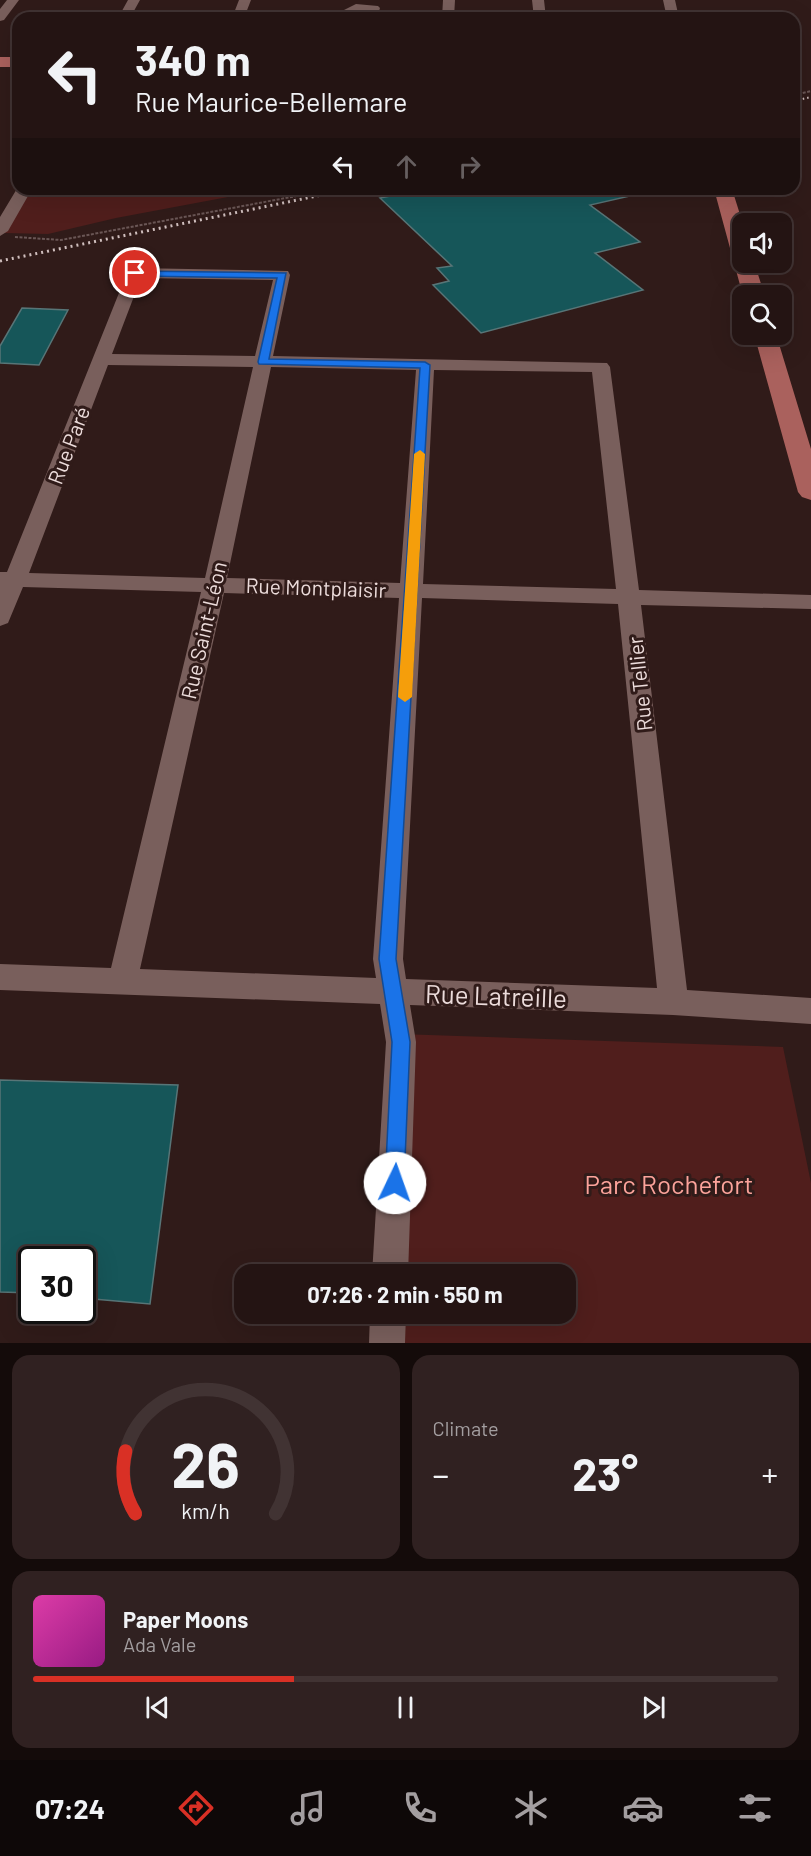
<!DOCTYPE html>
<html lang="en">
<head>
<meta charset="utf-8">
<style>
  :root { --surface:#241413; --page:#302121; --text:#f1f3f6; --muted:#a39ea0; --line:#413333; --accent:#d93025 }
  body { margin:0; font-family:Barlow,sans-serif; background:var(--page); color:var(--text); height:100vh; display:flex; flex-direction:column; font-size:22px; white-space:nowrap }
  * { box-sizing:border-box; margin:0 }
  p { font-size:20px; color:var(--muted) }
  .icon { flex:none; width:33px; height:33px; fill:none; stroke:currentColor; stroke-width:2; stroke-linecap:round; stroke-linejoin:round }
  .map { position:relative; height:1343px; overflow:hidden }
  .details { display:flex; flex-direction:column; gap:12px; padding:12px; background:#140b0a; flex:1 }
  .details>* { flex:none }
  .banner { position:absolute; left:12px; top:12px; width:788px; height:183px; border-radius:18px; box-shadow:0 6px 24px #0002,0 0 0 2px var(--line); background:#241413; color:var(--text); overflow:hidden }
  .fabs { position:absolute; left:732px; top:213px; display:grid; gap:12px }
  .fabs a { display:grid; place-items:center; width:60px; height:60px; border-radius:12px; background:var(--surface); box-shadow:0 6px 24px #0002,0 0 0 2px var(--line); font-size:30px }
  .speed { position:absolute; left:18px; top:1246px; display:flex; gap:12px; font-size:30px; font-weight:700; text-align:center }
  .speed>* { display:grid; place-content:center; width:78px; height:78px; border-radius:50%; background:var(--surface); box-shadow:0 6px 24px #0002,0 0 0 2px var(--line); line-height:1 }
  .speed .limit { border:3px solid #111; border-radius:9px; background:#fff; color:#111 }
  .pin { position:absolute; display:grid; place-items:center; width:51px; height:51px; color:#fff; margin:-26px; border:3px solid #fff; border-radius:50%; box-shadow:0 2px 6px #0007 }
  .me { position:absolute; width:66px; margin:-33px; rotate:3deg; stroke-linejoin:round; filter:drop-shadow(0 0 4px #0008) }
  .turn { display:flex; align-items:center; gap:21px; height:126px; padding:0 24px; font-size:27px }
  .turn .icon { width:78px; height:78px; stroke-width:2.5 }
  .turn b { display:block; font-size:42px; line-height:51px }
  .lanes { display:flex; align-items:center; height:57px; padding:0 24px; background:#0003; justify-content:center; gap:30px; direction:ltr }
  .lanes .off { opacity:.35 }
  .big { font-size:45px; font-weight:700; line-height:1.1 }
  .details .widget { flex:1; display:flex; flex-direction:column; justify-content:center; gap:9px; min-width:0; padding:0 21px; border-radius:18px; background:var(--page) }
  .details .dial { align-items:center; gap:0 }
  .dial svg { height:156px; overflow:visible; fill:none; stroke:var(--line); stroke-width:7; stroke-linecap:round; text-anchor:middle }
  .dial text { fill:var(--text); stroke:none }
  .song { display:flex; align-items:center; gap:18px }
  .cover { width:72px; height:72px; border-radius:9px; background:linear-gradient(135deg,hsl(320 70% 55%),hsl(310 70% 35%)) }
  .played { height:6px; border-radius:3px; background:linear-gradient(90deg,var(--accent) 35%,var(--line) 35%) }
  .keys { display:flex; justify-content:space-around; direction:ltr }
  .heat { display:flex; justify-content:space-between; align-items:center; font-size:33px; direction:ltr }
  .details .tiles { flex:1; display:grid; gap:12px; grid-template-columns:1fr 1fr }
  .widget:last-child { grid-column:span 2 }
  .trip { position:absolute; left:234px; top:1264px; width:342px; height:60px; border-radius:18px; background:var(--surface); box-shadow:0 6px 24px #0002,0 0 0 2px var(--line); font-weight:700; line-height:60px; text-align:center }
  .tabs { display:flex; height:96px; justify-content:space-around; align-items:center; background:#0e0808; color:var(--muted) }
  .tabs .icon { width:42px; height:42px }
  .tabs .on { color:var(--accent) }
  .tabs b { font-size:27px; color:var(--text) }
  .map>svg:first-child { display:block }
</style>
</head>
<body>
<div class="map">
<svg width="811" height="1343" viewBox="0 0 811 1343">
  <rect width="100%" height="100%" fill="#301b19"/>
  <path fill="#501e1c" d="M 28,189 L 270,189 L 116,218 L 48,234 L 4,233 Z
    M 399,1034 L 783,1047 L 811,1183 L 811,1343 L 386,1343 L 387,1314 L 566,1314 L 566,1275 L 389,1275 Z"/>
  <path fill="#165659" stroke="#587577" stroke-width="1.5" d="M 427,189 L 629,189 L 630,196 L 590,205 L 640,242 L 595,253 L 643,290 L 481,333 L 433,285 L 449,281 L 437,268 L 452,266 L 380,198 Z
    M 22,308 L 68,310 L 39,365 L 0,363 L 0,346 Z
    M 0,1080 L 178,1085 L 150,1304 L 82,1298 L 82,1260 L 32,1260 L 32,1293 L 0,1292 Z"/>
  <g fill="none" stroke-linecap="round" stroke-linejoin="round">
    <path stroke="#6a5655" stroke-width="2" stroke-dasharray="3 1.5" stroke-linecap="butt" d="M 794,95 L 811,91
      M 181,189 L 209,195 L 250,189
      M 15,237 L 61,240 L 334,189"/>
    <path fill="#795f5c" fill-rule="evenodd" d="M 7,0 L 19,0 L 4,20 L 0,21 L 0,9 Z
      M 128,0 L 140,0 L 130,18 L 118,18 Z
      M 239,0 L 251,0 L 244,18 L 232,18 Z
      M 443,0 L 455,0 L 454,18 L 442,18 Z
      M 532,0 L 544,0 L 546,18 L 534,18 Z
      M 663,0 L 675,0 L 679,18 L 667,18 Z
      M 356,4 L 378,6 L 380,8 L 377,18 L 365,18 L 367,12 C 355,12 349,18 337,18 L 340,12 Z
      M 18,187 L 18,189 L 32,189 L 8,231 L 0,236 L 0,217 Z
      M 135,268 L 288,271 L 290,275 L 273,356 L 607,363 L 610,367 L 639,590 L 811,595 L 811,609 L 641,605 L 687,990 L 811,998 L 811,1024 L 673,1015 L 410,1005 L 416,1042 L 408,1275 L 372,1275 L 386,1042 L 380,1004 L 0,990 L 0,964 L 111,968 L 201,592 L 23,587 L 8,623 L 0,626 L 0,572 L 7,572 L 127,273 ZM 141,278 L 273,280 L 255,356 L 112,354 ZM 108,365 L 253,367 L 205,578 L 29,573 ZM 271,367 L 416,370 L 400,583 L 227,578 ZM 434,370 L 592,372 L 616,589 L 423,584 ZM 224,593 L 399,598 L 373,959 L 376,978 L 140,969 ZM 422,598 L 618,604 L 657,988 L 406,979 L 403,959 Z
      M 370,1314 L 406,1314 L 405,1343 L 369,1343 Z"/>
    <path fill="#aa615d" fill-rule="evenodd" d="M 0,57 L 18,57 L 18,67 L 0,67 Z
      M 714,189 L 732,189 L 743,224 L 742,262 L 754,262 L 765,296 L 743,296 Z
      M 754,334 L 776,334 L 811,449 L 811,500 L 802,497 L 798,492 Z"/>
    <path stroke="#cfbebd" stroke-width="2" stroke-dasharray="1.5 3" stroke-linecap="butt" d="M 794,101 L 811,97"/>
    <path stroke="#cfbebd" stroke-width="3" stroke-dasharray="2 4" stroke-linecap="butt" d="M 0,261 L 351,189"/>
  </g>
  <path fill="#1a73e8" stroke="#114b97" stroke-width="1.5" d="M 132,271 L 286,273 L 269,359 L 425,362 L 430,365 L 396,959 L 410,1042 L 404,1183 L 402,1189 L 395,1192 L 388,1189 L 385,1183 L 392,1042 L 379,959 L 420,368 L 259,364 L 258,362 L 277,278 L 135,276 L 131,273 Z"/>
  <path fill="#f59e0b" d="M 420,450 L 425,454 L 412,697 L 405,702 L 398,697 L 414,454 Z"/>
  <g text-anchor="middle" dominant-baseline="central" stroke-width="6" stroke-linejoin="round" paint-order="stroke">
    <g font-size="21" fill="#ecdcdb" stroke="#301b19">
      <text transform="translate(68 445) rotate(-69)">Rue Paré</text>
      <text transform="translate(316 587) rotate(2)">Rue Montplaisir</text>
      <text transform="translate(203 630) rotate(-77)">Rue Saint-Léon</text>
      <text transform="translate(639 684) rotate(-96)">Rue Tellier</text>
    </g>
    <g font-size="26" fill="#ecdcdb" stroke="#301b19">
      <text transform="translate(496 995) rotate(2)">Rue Latreille</text>
    </g>
    <g font-size="26" fill="#fca39b" stroke="#301b19">
      <text x="669" y="1183">Parc Rochefort</text>
    </g>
  </g>
</svg>
<div class="fabs">
<a><svg class="icon" aria-label="sound" viewBox="0 0 24 24"><path d="M4 9h4l5-4v14l-5-4H4zM17 9q2 3 0 6"/></svg></a>
<a><svg class="icon" aria-label="search" viewBox="0 0 24 24"><circle cx="10" cy="10" r="6"/><path d="M15 15l6 6"/></svg></a>
</div>
<div class="speed"><div class="limit">30</div></div>
<div class="pin" style="left:135px;top:273px;background:#d93025"><svg class="icon" aria-label="arrive" viewBox="0 0 24 24"><path d="M6 21V4h12l-3 4 3 4H6"/></svg></div>
<svg class="me" style="left:395px;top:1183px" viewBox="-20 -20 40 40"><circle r="19" fill="#fff"/><path d="M0-13L10 11 0 6-10 11z" fill="#1a73e8"/></svg>
<div class="trip">07:26 · 2 min · 550 m</div>
<div class="banner">
<div class="turn"><svg class="icon" aria-label="left" viewBox="0 0 24 24"><path d="M17 20v-9H6M10 6l-5 5 5 5"/></svg><div><b>340 m</b>Rue Maurice-Bellemare</div></div>
<div class="lanes"><svg class="icon" aria-label="left" viewBox="0 0 24 24"><path d="M17 20v-9H6M10 6l-5 5 5 5"/></svg><svg class="icon off" aria-label="ahead" viewBox="0 0 24 24"><path d="M12 20V5M6 11l6-6 6 6"/></svg><svg class="icon off" aria-label="right" viewBox="0 0 24 24"><path d="M7 20v-9h11M14 6l5 5-5 5"/></svg></div>
</div>
</div>
<section class="details">
<div class="tiles">
<div class="widget dial"><svg viewBox="0 0 100 80">
<path d="M14 69A42 42 0 1 1 86 69"/>
<path d="M14 69A42 42 0 0 1 9 37" stroke="#d93025"/>
<text x="50" y="56" font-size="32" font-weight="700">26</text>
<text x="50" y="72" font-size="11">km/h</text>
</svg></div>
<div class="widget"><p>Climate</p>
<div class="heat"><a>−</a><b class="big">23°</b><a>+</a></div>
</div>
<div class="widget">
<div class="song"><i class="cover"></i><div><b>Paper Moons</b><p>Ada Vale</p></div></div>
<div class="played"></div>
<div class="keys"><svg class="icon" aria-label="previous" viewBox="0 0 24 24"><path d="M18 5L8 12l10 7zM5 5v14"/></svg><svg class="icon" aria-label="pause" viewBox="0 0 24 24"><path d="M8 5v14M16 5v14"/></svg><svg class="icon" aria-label="next" viewBox="0 0 24 24"><path d="M6 5l10 7-10 7zM19 5v14"/></svg></div>
</div>
</div>
</section>
<nav class="tabs">
<b>07:24</b>
<svg class="icon on" aria-label="directions" viewBox="0 0 24 24"><path d="M12 3l9 9-9 9-9-9zM9 14v-3h6M13 9l2 2-2 2"/></svg>
<svg class="icon" aria-label="music" viewBox="0 0 24 24"><path d="M9 18V5l10-2v13"/><circle cx="6" cy="18" r="3"/><circle cx="16" cy="16" r="3"/></svg>
<svg class="icon" aria-label="phone" viewBox="0 0 24 24"><path d="M5 4h4l2 5-3 2q2 4 5 5l2-3 5 2v4C11 20 4 13 5 4z"/></svg>
<svg class="icon" aria-label="climate" viewBox="0 0 24 24"><path d="M12 3v18M4 7l16 10M4 17L20 7"/></svg>
<svg class="icon" aria-label="car" viewBox="0 0 24 24"><path d="M5 17H2v-5l4-1 3-4h7l3 4 3 1v5h-3M9 17h6M6 11h13"/><circle cx="7" cy="17" r="2"/><circle cx="17" cy="17" r="2"/></svg>
<svg class="icon" aria-label="filters" viewBox="0 0 24 24"><path d="M4 7h16M4 17h16"/><circle cx="9" cy="7" r="2"/><circle cx="15" cy="17" r="2"/></svg>
</nav>
</body>
</html>
